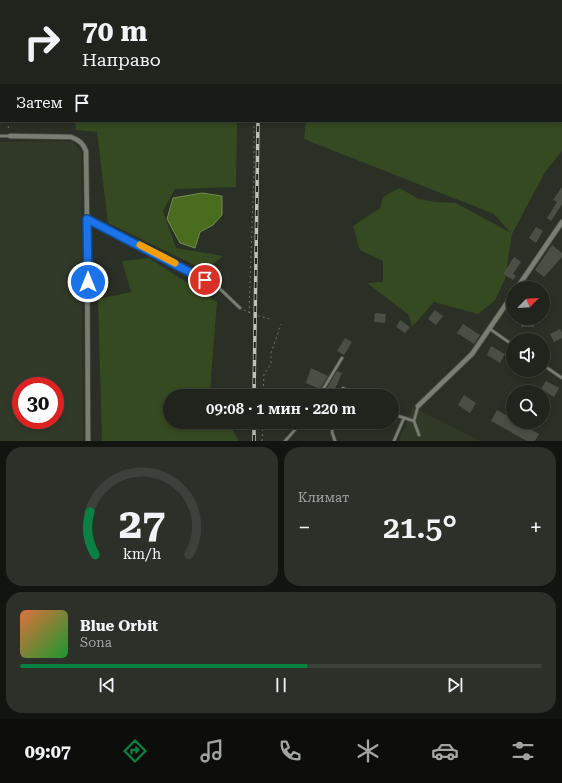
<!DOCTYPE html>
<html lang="ru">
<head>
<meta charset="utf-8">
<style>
  :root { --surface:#20241c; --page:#2d3029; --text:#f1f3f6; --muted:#a2a4a3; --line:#3d413b; --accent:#0b8043 }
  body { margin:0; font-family:"Roboto Serif",serif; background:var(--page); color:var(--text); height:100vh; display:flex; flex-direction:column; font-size:15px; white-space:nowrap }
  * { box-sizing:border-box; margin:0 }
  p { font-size:13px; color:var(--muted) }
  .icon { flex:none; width:22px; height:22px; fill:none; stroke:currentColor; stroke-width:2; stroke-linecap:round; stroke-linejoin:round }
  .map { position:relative; height:441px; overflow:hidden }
  .sheet { display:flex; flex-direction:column; gap:6px; padding:6px; background:#12140f; flex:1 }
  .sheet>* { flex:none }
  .hud { position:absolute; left:0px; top:0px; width:562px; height:122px; box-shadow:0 2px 6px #0003,0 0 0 1px var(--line); background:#20241c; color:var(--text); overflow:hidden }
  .needle { width:26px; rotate:66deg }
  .controls { position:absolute; left:506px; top:281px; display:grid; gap:8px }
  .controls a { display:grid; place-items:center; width:44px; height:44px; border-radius:50%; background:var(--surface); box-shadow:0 2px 6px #0003,0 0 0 1px var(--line); font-size:20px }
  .speed { position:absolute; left:12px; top:377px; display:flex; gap:8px; font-size:20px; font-weight:700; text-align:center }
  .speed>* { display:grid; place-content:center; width:52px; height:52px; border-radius:50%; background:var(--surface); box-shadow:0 2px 6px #0003,0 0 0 1px var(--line); line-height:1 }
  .speed .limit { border:6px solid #d22; background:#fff; color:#111 }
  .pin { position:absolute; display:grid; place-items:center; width:34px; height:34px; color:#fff; margin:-17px; border:2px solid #fff; border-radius:50%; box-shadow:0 1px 4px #0007 }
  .me { position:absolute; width:44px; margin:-22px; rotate:0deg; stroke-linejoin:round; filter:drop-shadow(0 0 3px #0008) }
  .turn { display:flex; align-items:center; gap:14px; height:84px; padding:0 16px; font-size:18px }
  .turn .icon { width:52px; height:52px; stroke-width:2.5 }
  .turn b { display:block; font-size:28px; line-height:34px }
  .then { display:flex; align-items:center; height:38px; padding:0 16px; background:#0003; gap:8px; font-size:15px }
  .big { font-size:30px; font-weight:600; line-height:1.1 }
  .sheet .widget { flex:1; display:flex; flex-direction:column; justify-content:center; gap:6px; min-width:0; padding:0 14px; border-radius:16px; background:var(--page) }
  .sheet .dial { align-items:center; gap:0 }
  .dial svg { height:104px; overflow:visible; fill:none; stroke:var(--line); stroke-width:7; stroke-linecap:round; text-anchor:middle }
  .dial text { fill:var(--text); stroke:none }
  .song { display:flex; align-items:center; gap:12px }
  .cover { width:48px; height:48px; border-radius:6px; background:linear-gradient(135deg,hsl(20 70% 55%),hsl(130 70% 35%)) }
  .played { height:4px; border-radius:2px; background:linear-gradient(90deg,var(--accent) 55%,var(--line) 55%) }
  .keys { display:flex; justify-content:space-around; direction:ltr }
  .heat { display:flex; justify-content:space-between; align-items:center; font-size:22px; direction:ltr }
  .sheet .tiles { flex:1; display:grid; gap:6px; grid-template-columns:1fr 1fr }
  .widget:last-child { grid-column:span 2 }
  .trip { position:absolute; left:163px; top:389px; width:236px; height:40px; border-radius:20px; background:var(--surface); box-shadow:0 2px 6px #0003,0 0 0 1px var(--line); font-weight:600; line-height:40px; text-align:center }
  .tab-bar { display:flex; height:64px; justify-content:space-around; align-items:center; background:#0d0e0b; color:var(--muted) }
  .tab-bar .icon { width:28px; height:28px }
  .tab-bar .selected { color:var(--accent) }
  .tab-bar b { font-size:18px; color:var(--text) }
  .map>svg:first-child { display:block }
</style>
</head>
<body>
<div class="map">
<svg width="562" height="441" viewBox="0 0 562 441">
  <rect width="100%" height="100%" fill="#2a3025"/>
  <path fill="#313a29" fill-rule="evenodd" d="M 72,141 L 81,152 L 83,441 L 0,441 L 0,142 ZM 21,386 L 55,386 L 55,420 L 21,420 Z
    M 413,407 L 480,441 L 399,441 Z"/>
  <path fill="#364a21" d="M 0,0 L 105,0 L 1,1 L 1,59 Z
    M 318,0 L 504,0 L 506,1 L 318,1 Z
    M 561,29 L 562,151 L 545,172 L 512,234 L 505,279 L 495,300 L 478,314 L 434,302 L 412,327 L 409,315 L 367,283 L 383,282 L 383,261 L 360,250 L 353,226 L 380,208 L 383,197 L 399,188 L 419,199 L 436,202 L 456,203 L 511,233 L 494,214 L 304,139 L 306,121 L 561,121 Z
    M 75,121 L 237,121 L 236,187 L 175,189 L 163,211 L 176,248 L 223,256 L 205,270 L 108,223 L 97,132 L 76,130 Z
    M 149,258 L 217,302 L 210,391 L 213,396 L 170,396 L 170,422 L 228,422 L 239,441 L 102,441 L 98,299 L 131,292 L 122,261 Z"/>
  <path fill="#4a6c1e" stroke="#728b52" d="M 202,193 L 222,196 L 222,215 L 213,225 L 200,232 L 195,248 L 180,243 L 167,219 L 173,198 Z"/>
  <path fill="#494f44" d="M 562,187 L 562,204 L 551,221 L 547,218 L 557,202 L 553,200 Z
    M 536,227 L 543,231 L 536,243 L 529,238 Z
    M 552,245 L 562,253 L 562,257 L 544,277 L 535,270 Z
    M 514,257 L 521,262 L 513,274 L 516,276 L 513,280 L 503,274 Z
    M 435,310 L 443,316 L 436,325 L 428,319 Z
    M 375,313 L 386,314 L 385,323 L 374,322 Z
    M 521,318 L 534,318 L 534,327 L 521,327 Z
    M 400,320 L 410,327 L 405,333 L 396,327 Z
    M 463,324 L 480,335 L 474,344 L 457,333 Z
    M 560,329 L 562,333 L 562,338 L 554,342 L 550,334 Z
    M 345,338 L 352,342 L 344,355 L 337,351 Z
    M 491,346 L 505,354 L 500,363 L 487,355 Z
    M 311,368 L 328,376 L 320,389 L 306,383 Z
    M 337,371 L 342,373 L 332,396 L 325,396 L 327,392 L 325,391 Z
    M 546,381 L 559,388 L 554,397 L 541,389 Z
    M 464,395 L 476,403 L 470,413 L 458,405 Z
    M 497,410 L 513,419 L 513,422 L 518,422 L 539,434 L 535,441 L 527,441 L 491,421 Z"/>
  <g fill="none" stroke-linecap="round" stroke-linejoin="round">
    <defs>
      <path id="service" d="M 0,136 L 9,136
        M 88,219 L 168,259 L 218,287 L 240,308
        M 490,329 L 513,345
        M 543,365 L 562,378
        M 319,396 L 342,358
        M 339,396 L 343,388 L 357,396
        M 418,406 L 414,421 L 419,435
        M 392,414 L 414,421
        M 333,422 L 332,432 L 335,441
        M 285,441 L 302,422
        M 394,441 L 404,418"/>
      <path id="minor" d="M 520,0 L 522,1
        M 561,21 L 562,21
        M 10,136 L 71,137 C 79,140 83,143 86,151 L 87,219 L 88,441
        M 517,288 L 562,222
        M 418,406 L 472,354 L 513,294"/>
    </defs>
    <use href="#service" stroke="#484c43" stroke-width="4"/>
    <use href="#minor" stroke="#484c43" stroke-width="6"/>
    <path stroke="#6e736a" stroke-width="1" stroke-dasharray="2 3" stroke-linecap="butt" d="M 115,1 L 116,0
      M 255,1 L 255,0
      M 0,66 L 1,67
      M 0,119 L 1,119
      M 3,121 L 7,123
      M 7,121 L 9,130
      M 244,310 L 255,315 L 270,319
      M 249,313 L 254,171 L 254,121
      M 263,396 L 264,374 L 271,364 L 271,353 L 281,324
      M 262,441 L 263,422"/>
    <use href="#service" stroke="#787e72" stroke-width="2.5"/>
    <use href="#minor" stroke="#787e72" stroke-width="4.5"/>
    <defs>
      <path id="rail" d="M 260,1 L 260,0
        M 254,396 L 258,121
        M 254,441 L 254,422"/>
    </defs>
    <use href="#rail" stroke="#bdc2ba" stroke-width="3.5"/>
    <use href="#rail" stroke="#21261c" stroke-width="2" stroke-dasharray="6" stroke-linecap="butt"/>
  </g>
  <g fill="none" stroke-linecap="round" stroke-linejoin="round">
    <defs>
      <path id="route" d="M 88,282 L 87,219 L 205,280"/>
    </defs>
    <use href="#route" stroke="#114b97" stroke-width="10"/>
    <use href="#route" stroke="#1a73e8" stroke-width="7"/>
    <path stroke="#f59e0b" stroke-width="7" d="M 140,245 L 175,263"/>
  </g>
</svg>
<div class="controls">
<a><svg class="needle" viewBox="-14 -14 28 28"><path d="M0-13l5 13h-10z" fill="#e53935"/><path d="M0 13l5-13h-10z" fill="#a2a4a3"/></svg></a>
<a><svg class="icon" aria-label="sound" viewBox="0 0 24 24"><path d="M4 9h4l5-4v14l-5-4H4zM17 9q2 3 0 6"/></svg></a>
<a><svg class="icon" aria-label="search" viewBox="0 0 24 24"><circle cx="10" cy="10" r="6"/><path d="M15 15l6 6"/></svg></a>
</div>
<div class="speed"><div class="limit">30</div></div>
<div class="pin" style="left:205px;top:280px;background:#d93025"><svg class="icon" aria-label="arrive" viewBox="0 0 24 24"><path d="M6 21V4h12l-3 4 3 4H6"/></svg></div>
<svg class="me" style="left:88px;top:282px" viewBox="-20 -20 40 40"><circle r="17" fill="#1a73e8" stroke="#fff" stroke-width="3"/><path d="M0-11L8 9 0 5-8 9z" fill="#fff"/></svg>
<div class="trip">09:08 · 1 мин · 220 m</div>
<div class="hud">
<div class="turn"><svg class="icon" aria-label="right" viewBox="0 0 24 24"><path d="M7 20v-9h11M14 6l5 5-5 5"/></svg><div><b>70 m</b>Направо</div></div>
<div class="then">Затем<svg class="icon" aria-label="arrive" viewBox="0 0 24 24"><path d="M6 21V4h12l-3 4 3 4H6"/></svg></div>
</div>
</div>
<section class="sheet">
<div class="tiles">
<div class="widget dial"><svg viewBox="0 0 100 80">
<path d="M14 69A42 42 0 1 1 86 69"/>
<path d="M14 69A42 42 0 0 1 10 36" stroke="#0b8043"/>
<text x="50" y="56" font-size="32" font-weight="700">27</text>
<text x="50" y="72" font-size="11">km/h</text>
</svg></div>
<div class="widget"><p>Климат</p>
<div class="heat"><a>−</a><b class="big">21.5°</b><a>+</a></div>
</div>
<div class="widget">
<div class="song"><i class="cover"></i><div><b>Blue Orbit</b><p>Sona</p></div></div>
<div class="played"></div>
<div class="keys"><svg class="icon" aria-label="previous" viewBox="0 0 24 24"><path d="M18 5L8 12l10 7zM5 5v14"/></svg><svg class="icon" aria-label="pause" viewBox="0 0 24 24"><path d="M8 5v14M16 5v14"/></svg><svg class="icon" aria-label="next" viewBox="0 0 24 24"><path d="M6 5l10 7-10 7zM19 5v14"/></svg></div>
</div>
</div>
</section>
<nav class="tab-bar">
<b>09:07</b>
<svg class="icon selected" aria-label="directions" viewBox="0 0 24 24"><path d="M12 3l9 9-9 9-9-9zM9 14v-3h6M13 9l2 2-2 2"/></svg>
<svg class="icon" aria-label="music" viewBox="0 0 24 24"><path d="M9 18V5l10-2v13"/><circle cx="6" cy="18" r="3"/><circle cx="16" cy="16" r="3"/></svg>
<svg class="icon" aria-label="phone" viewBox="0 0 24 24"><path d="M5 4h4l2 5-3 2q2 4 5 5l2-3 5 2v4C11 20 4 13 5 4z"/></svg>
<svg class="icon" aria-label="climate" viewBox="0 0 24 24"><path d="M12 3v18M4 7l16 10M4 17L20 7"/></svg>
<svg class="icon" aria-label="car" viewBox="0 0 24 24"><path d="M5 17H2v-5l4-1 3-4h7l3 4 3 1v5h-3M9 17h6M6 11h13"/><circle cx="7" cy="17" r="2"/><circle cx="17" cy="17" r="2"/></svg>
<svg class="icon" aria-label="filters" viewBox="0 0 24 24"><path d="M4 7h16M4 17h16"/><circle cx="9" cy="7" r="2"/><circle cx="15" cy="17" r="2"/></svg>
</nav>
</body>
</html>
